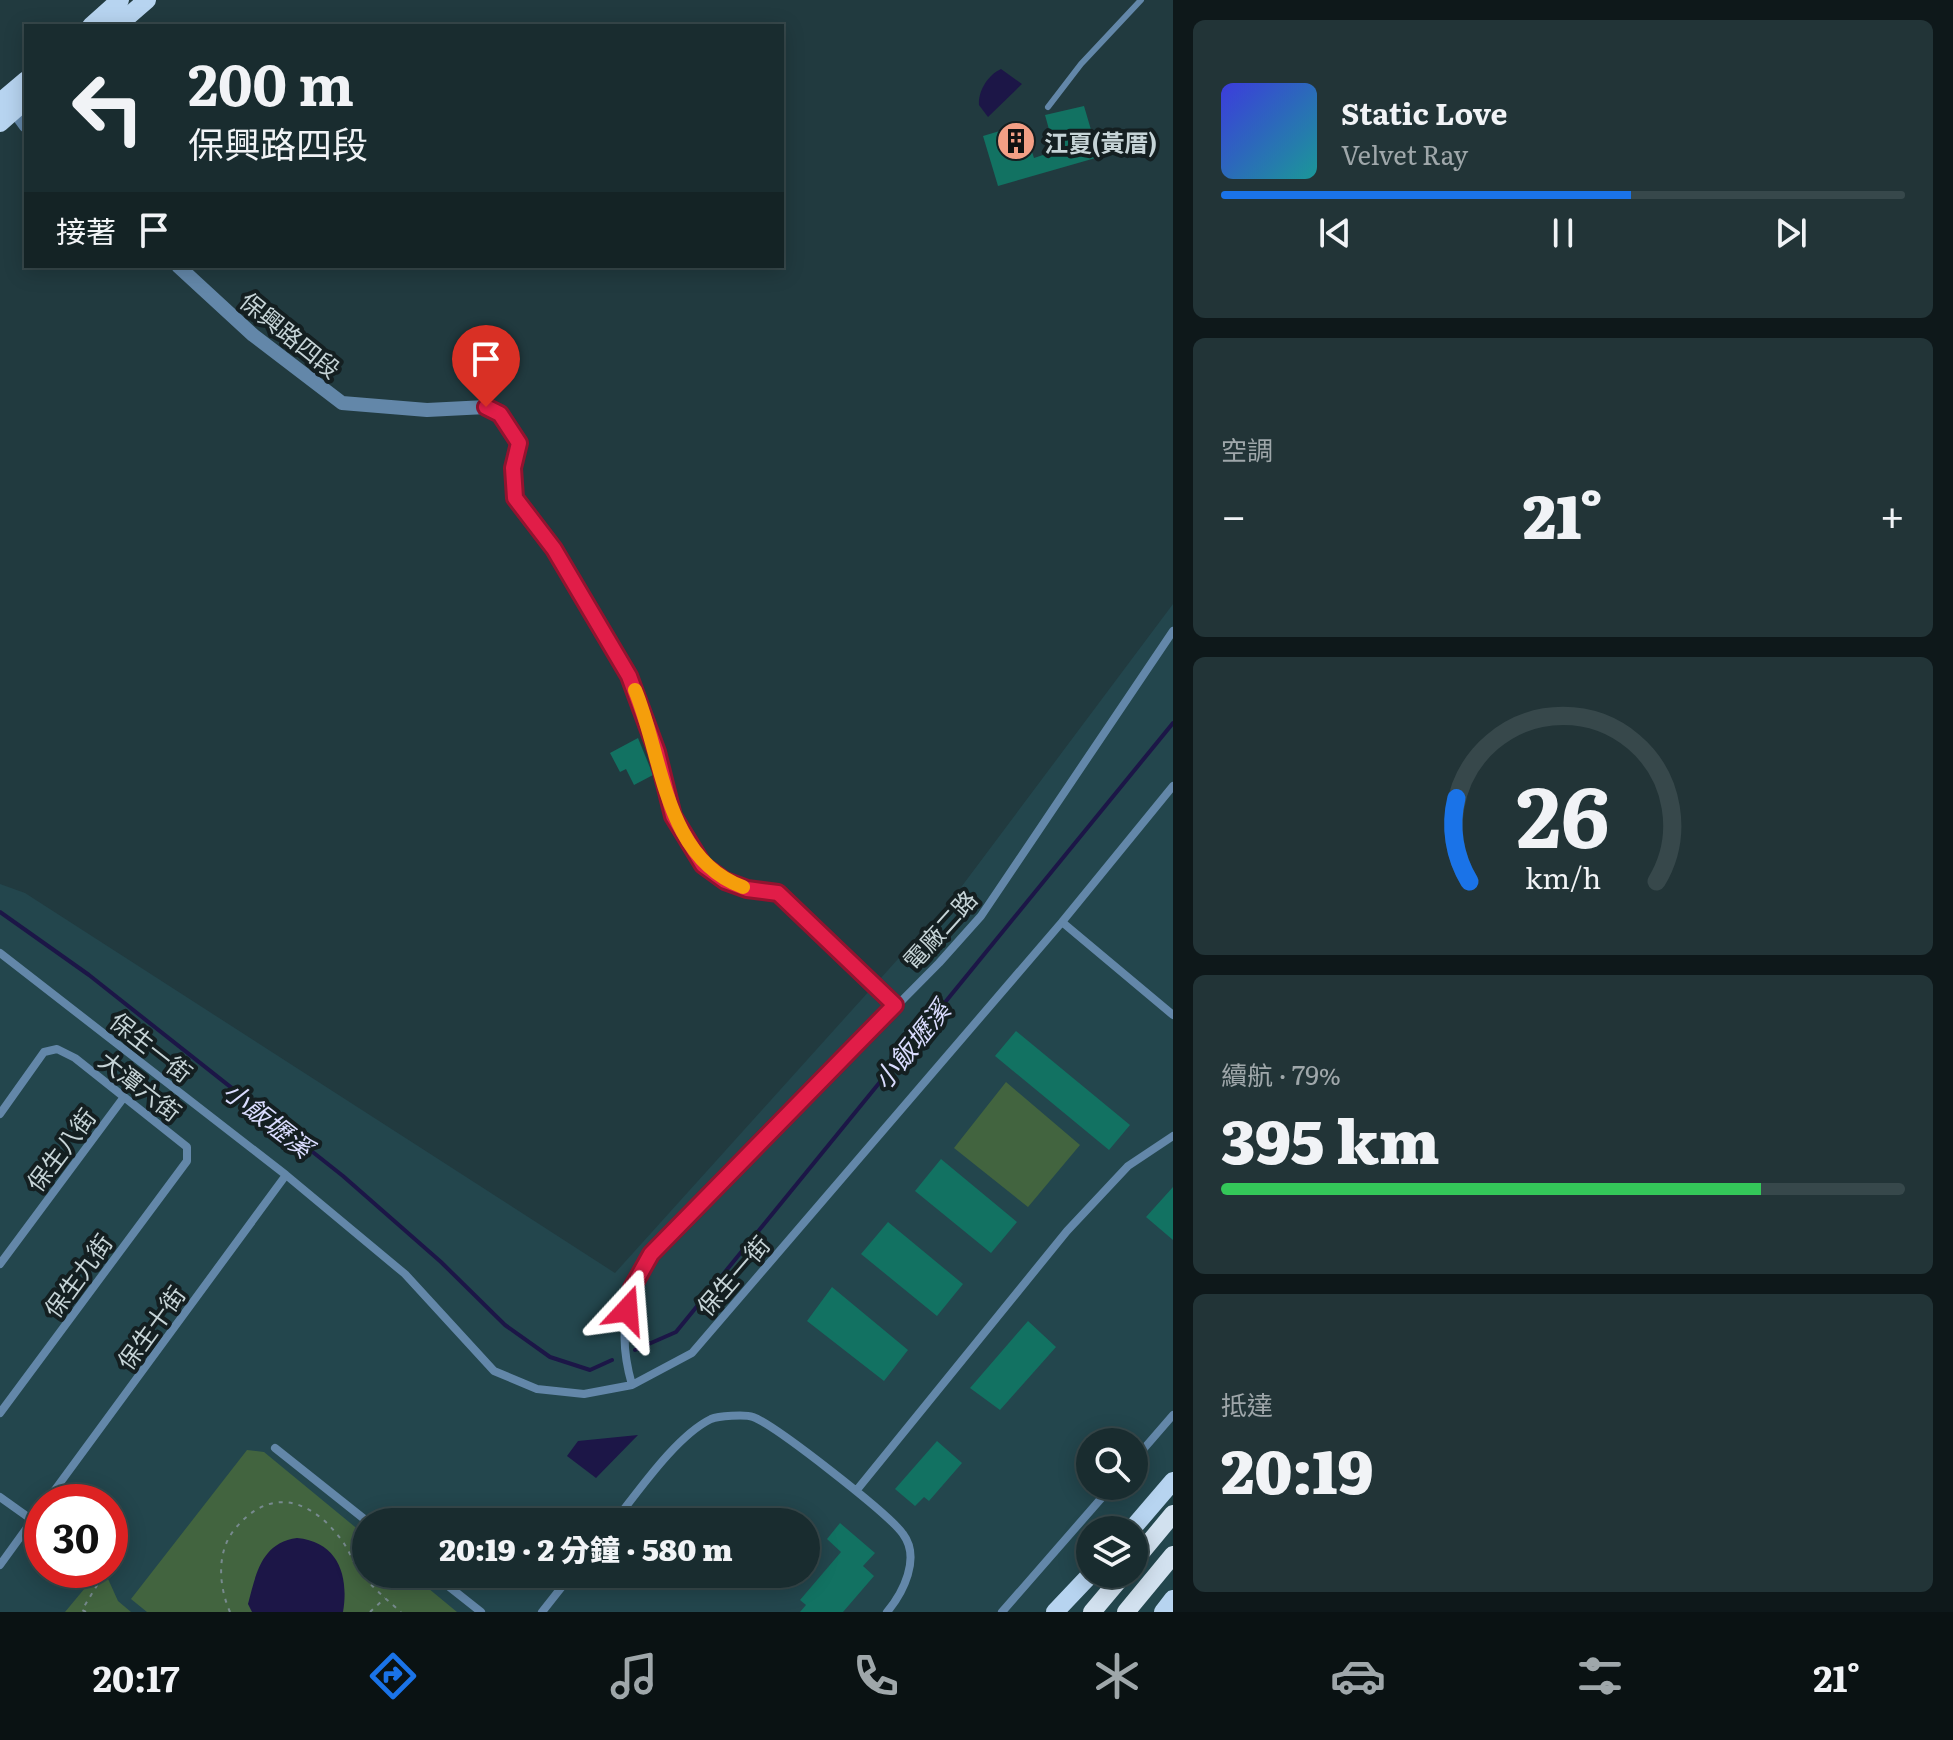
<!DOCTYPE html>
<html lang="zh-TW">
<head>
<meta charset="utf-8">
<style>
  :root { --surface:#192c2f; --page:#223437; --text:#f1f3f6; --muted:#9fa7aa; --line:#37484b; --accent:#1a73e8 }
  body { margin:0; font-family:Literata,"Noto Sans TC",serif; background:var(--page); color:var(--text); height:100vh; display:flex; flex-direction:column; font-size:30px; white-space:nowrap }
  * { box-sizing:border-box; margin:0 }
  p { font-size:26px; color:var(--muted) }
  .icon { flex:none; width:44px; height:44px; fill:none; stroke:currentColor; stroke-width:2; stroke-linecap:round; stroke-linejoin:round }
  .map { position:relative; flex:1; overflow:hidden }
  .details { display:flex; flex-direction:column; gap:20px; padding:20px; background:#0e181a; width:780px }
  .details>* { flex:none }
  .top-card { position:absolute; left:24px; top:24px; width:760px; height:244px; border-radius:0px; box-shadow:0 4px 20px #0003,0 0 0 2px var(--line); background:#192c2f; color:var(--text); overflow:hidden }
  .controls { position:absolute; left:1076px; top:1428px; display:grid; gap:16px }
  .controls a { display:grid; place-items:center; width:72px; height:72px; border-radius:50%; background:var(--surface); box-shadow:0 4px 20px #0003,0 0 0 2px var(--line); font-size:40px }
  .speed { position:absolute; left:24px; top:1484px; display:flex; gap:16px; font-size:40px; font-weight:700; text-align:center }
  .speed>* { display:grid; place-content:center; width:104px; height:104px; border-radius:50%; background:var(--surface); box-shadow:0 4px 20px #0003,0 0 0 2px var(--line); line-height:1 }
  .speed .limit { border:12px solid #d22; background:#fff; color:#111 }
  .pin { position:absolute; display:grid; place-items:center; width:68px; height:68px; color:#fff; margin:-82px -34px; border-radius:50% 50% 50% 0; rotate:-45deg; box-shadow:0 0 8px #0007 }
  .pin .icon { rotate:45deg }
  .me { position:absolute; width:88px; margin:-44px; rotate:19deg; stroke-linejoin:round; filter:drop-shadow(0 0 6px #0008) }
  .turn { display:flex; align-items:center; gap:28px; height:168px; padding:0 32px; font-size:36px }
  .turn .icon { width:104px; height:104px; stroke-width:2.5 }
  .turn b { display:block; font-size:56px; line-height:68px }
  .then { display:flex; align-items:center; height:76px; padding:0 32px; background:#0003; gap:16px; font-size:30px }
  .big { font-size:60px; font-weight:800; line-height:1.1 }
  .details .card { flex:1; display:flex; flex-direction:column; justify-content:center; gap:12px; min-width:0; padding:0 28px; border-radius:12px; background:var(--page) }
  .details .dial { align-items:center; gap:0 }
  .dial svg { height:208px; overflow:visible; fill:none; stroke:var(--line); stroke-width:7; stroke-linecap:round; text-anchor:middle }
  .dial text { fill:var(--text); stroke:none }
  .song { display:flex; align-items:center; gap:24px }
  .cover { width:96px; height:96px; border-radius:12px; background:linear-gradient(135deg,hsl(240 70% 55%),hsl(180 70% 35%)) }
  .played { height:8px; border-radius:4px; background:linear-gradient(90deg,var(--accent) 60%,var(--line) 60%) }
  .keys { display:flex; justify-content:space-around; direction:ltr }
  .heat { display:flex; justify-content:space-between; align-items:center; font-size:44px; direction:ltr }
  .charge { height:12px; border-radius:6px; background:linear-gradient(90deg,#34c759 79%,var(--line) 0) }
  .trip { position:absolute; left:352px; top:1508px; width:468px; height:80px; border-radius:40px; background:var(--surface); box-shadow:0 4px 20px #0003,0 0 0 2px var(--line); font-weight:800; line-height:80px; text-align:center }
  .menu { display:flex; height:128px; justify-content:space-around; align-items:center; background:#0a1213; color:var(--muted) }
  .menu .icon { width:56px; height:56px }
  .menu .active { color:var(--accent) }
  .menu b { font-size:36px; color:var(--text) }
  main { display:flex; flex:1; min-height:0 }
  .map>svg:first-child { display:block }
</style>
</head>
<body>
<main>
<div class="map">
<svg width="1173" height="1612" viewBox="0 0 1173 1612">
  <rect width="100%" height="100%" fill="#213a3f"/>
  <path fill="#23464d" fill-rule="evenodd" d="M 1173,604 L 1173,1612 L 0,1612 L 0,884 L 25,893 L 615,1273 L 953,898 ZM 1090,1442 L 1134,1442 L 1134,1486 L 1090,1486 ZM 42,1502 L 110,1502 L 110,1570 L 42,1570 ZM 366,1522 L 806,1522 L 806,1574 L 366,1574 ZM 1090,1530 L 1134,1530 L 1134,1574 L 1090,1574 Z"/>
  <path fill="#42643f" d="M 1006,1082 L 1080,1145 L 1028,1207 L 954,1148 Z
    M 247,1450 L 264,1452 L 366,1536 L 366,1574 L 411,1574 L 457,1612 L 147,1612 L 131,1599 Z
    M 100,1570 L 104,1570 L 118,1601 L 131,1612 L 65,1612 Z"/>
  <path fill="#1c1647" d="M 1001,69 L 1022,84 L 988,117 L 979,105 C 978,91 988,75 1001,69 Z
    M 638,1435 L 596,1478 L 567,1456 L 578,1441 Z
    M 297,1538 C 339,1542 349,1577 343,1612 L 252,1612 L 248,1604 C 256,1574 261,1543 297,1538 Z"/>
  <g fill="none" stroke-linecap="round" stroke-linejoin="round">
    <path stroke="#1c1647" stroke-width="4" d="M 0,912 L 89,975 L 343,1176 L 441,1262 L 505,1325 L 550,1357 L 590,1370 L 612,1360
      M 635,1350 L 676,1332 L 1173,723"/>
  </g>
  <path fill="#127262" d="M 1084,106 L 1099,157 L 998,186 L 983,136 L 1023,124 L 1034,158 L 1055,151 L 1045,115 Z
    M 638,738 L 653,775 L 634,785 L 626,769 L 620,772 L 610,753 Z
    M 1016,1031 L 1130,1125 L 1109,1150 L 995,1056 Z
    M 941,1159 L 1017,1222 L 991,1253 L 915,1191 Z
    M 1173,1187 L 1173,1240 L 1146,1217 Z
    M 888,1222 L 963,1284 L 937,1316 L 861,1254 Z
    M 832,1287 L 908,1350 L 884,1381 L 807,1321 Z
    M 1028,1321 L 1056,1347 L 1000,1410 L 970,1388 Z
    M 937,1441 L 962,1463 L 929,1501 L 924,1497 L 915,1506 L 895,1489 Z
    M 840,1523 L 875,1553 L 863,1566 L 874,1576 L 843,1612 L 800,1612 L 806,1605 L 800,1600 L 841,1552 L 827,1539 Z"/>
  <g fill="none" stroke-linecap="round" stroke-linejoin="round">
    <path stroke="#778a8e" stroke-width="2" stroke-dasharray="4 6" stroke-linecap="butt" d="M 86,1612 L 82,1610 L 99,1582 L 96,1570
      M 230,1612 C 219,1587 216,1553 234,1530 C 271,1484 313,1500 343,1542 C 350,1552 354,1565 362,1574 C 372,1587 388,1601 401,1612
      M 370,1612 L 385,1598"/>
    <path stroke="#6387a9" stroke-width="6" d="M 1048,107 L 1081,64 L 1141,0"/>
    <path stroke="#6387a9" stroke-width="8" d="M 1062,922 L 1173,1015
      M 0,953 L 286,1175 L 405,1274 L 494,1371 L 537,1389 L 584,1394 L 632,1385 L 692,1353 L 1062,922 L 1173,786
      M 0,1114 L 44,1052 L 57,1049 L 75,1058 L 187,1147 L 187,1161 L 0,1413
      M 0,1264 L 124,1097
      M 632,1385 C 617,1333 625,1301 651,1254 L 939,963 L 981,916 L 1173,631
      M 275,1448 L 368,1522
      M 1134,1460 L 1173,1415
      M 856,1491 L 1067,1231 L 1128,1166 L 1173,1136
      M 0,1497 L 42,1527
      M 46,1502 L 286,1175
      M 614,1522 C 638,1492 676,1436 711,1419 C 718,1416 745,1414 753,1417 C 775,1425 889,1514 903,1534 C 921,1558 903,1593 887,1612
      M 0,1565 L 42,1507
      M 433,1574 L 481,1612
      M 542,1612 L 572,1574
      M 1002,1612 L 1112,1486"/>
    <path stroke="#6387a9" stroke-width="14" d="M 10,104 L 26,126
      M 178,266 L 253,335 L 342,403 L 427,410 L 486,407 L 500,414 L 519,443 L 513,468 L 515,498 L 554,549 L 629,676 L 657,752 L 673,816 L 703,865 L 725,881 L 747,889 L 778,893 L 895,1005"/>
    <path stroke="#b7d4f0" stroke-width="18" d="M 91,26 L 120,0
      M 117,26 L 147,0
      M 0,102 L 26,80
      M 0,123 L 26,100
      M 1131,1530 L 1173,1481
      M 1055,1612 L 1091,1574
      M 1163,1612 L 1173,1599"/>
    <path stroke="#d2e1ef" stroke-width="18" d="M 1134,1561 L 1173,1514
      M 1092,1612 L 1124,1574
      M 1126,1612 L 1173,1555"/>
  </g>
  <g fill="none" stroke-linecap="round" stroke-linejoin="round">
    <defs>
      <path id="route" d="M 486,407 L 500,414 L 519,443 L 513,468 L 515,498 L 554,549 L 629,676 L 657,752 L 673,816 L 703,865 L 725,881 L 747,889 L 778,893 L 895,1005 L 651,1254 L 632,1288 L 627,1310"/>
    </defs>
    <use href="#route" stroke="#92132f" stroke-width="20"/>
    <use href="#route" stroke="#e11d48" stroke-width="14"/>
    <path stroke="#f59e0b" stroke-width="14" d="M 635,690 C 663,757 664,858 743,887"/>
  </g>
  <defs>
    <symbol id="building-disc" viewBox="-11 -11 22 22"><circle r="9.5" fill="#f39f85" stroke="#141f21"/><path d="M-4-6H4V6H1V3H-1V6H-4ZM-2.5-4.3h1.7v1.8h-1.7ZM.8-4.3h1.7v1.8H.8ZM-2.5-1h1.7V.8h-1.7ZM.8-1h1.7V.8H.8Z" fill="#111"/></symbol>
  </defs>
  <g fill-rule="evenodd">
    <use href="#building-disc" x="994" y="119" width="44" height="44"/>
  </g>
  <g text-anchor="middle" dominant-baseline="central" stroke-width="8" stroke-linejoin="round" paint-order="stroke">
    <g font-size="24" font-weight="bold" fill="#c6d4d7" stroke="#141f21" text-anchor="start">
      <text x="1044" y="141">江夏(黃厝)</text>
    </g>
    <g font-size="24" fill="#c6d4d7" stroke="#141f21">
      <text transform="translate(291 334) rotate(39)">保興路四段</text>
      <text transform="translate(939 929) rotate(-48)">電廠二路</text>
      <text transform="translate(152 1046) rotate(38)">保生一街</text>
      <text transform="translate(141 1085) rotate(38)">大潭六街</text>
      <text transform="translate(60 1149) rotate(-53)">保生八街</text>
      <text transform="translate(77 1275) rotate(-54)">保生九街</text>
      <text transform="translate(732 1275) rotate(-49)">保生一街</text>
      <text transform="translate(150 1327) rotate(-54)">保生十街</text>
    </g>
    <g font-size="26" font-style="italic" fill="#dadcfe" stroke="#141f21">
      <text transform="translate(910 1044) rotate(-51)">小飯壢溪</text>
      <text transform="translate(269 1118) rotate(38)">小飯壢溪</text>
    </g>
  </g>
</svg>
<div class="controls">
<a><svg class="icon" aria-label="search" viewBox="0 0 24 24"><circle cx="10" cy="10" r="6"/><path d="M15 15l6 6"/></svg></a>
<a><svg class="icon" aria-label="layers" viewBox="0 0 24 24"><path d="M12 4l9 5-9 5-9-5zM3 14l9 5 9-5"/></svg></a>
</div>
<div class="speed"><div class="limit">30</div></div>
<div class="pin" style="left:486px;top:407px;background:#d93025"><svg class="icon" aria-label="arrive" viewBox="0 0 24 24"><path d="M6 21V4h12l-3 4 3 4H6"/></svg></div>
<svg class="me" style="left:627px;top:1310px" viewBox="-20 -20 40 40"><path d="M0-17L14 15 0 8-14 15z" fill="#e11d48" stroke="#fff" stroke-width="4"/></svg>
<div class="trip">20:19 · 2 分鐘 · 580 m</div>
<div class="top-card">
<div class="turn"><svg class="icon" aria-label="left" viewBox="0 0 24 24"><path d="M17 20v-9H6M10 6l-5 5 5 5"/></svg><div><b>200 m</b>保興路四段</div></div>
<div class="then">接著<svg class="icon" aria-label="arrive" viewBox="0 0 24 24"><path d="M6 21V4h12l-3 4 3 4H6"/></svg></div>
</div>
</div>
<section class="details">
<div class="card">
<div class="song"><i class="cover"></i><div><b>Static Love</b><p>Velvet Ray</p></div></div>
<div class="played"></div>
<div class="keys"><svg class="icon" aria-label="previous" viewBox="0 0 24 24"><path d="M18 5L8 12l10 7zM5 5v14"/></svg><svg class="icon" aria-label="pause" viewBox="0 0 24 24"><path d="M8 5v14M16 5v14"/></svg><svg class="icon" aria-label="next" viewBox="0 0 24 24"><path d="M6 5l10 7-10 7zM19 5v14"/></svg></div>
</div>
<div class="card"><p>空調</p>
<div class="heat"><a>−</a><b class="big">21°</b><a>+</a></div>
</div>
<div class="card dial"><svg viewBox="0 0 100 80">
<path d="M14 69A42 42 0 1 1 86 69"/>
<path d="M14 69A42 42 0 0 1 9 37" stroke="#1a73e8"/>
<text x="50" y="56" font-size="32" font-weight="700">26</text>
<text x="50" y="72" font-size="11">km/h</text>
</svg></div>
<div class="card"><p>續航 · 79%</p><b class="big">395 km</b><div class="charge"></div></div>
<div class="card"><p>抵達</p><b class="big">20:19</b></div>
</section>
</main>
<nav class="menu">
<b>20:17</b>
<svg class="icon active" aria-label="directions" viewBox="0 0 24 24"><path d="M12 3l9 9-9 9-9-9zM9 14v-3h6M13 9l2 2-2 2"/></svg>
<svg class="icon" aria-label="music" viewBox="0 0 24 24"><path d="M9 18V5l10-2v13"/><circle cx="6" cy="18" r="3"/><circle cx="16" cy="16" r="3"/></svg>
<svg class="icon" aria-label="phone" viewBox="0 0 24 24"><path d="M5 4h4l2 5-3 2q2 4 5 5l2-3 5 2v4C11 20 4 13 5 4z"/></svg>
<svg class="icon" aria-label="climate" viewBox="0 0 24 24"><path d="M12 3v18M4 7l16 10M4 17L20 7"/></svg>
<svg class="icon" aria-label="car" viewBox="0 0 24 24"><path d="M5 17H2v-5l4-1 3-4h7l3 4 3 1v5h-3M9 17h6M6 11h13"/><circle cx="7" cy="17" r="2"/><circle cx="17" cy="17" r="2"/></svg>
<svg class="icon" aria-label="filters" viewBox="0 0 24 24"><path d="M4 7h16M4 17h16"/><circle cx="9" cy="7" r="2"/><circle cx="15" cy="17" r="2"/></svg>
<b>21°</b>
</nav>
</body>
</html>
